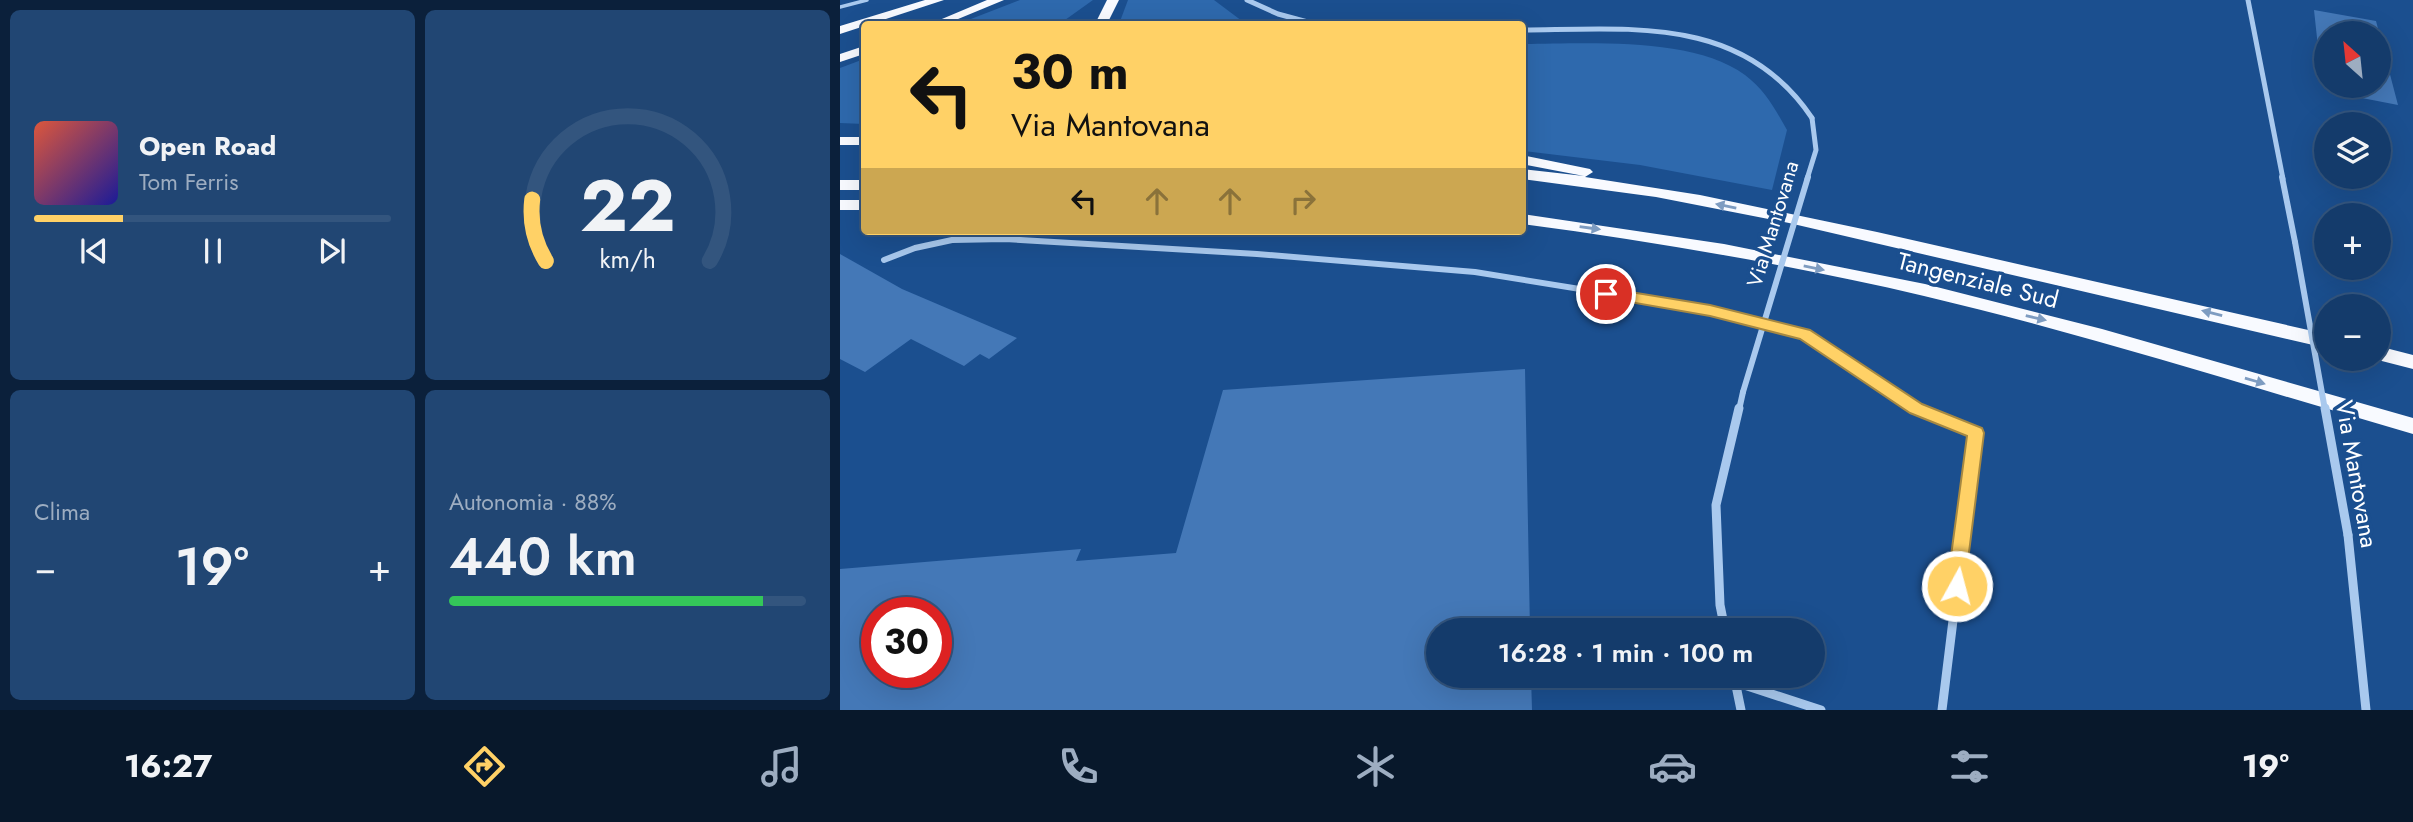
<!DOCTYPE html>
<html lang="it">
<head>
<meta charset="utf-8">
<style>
  :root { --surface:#143b6b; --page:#214673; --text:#f1f3f6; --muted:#9dadc1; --line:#33557e; --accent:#ffd166 }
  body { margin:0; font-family:Jost,sans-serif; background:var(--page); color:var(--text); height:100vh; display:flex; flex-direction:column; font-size:26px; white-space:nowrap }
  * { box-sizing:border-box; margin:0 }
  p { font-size:23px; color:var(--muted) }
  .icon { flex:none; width:38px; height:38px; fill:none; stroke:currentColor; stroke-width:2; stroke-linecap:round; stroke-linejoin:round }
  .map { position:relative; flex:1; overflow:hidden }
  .side { display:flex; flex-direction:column; gap:10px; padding:10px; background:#0b203b; width:840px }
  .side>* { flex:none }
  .top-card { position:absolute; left:21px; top:21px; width:665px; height:214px; border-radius:7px; box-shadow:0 7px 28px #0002,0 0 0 2px var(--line); background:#ffd166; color:#111; overflow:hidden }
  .needle { width:46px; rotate:333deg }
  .tools { position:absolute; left:1474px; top:21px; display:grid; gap:14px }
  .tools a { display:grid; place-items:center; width:77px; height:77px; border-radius:50%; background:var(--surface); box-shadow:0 7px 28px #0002,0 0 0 2px var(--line); font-size:35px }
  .speed { position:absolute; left:21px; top:597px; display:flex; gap:14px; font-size:35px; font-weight:700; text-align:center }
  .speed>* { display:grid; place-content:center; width:91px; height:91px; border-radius:50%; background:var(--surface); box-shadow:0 7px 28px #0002,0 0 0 2px var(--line); line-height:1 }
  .speed .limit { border:10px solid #d22; background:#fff; color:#111 }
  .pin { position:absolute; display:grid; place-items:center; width:60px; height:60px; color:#fff; margin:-30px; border:4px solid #fff; border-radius:50%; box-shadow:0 2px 7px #0007 }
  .me { position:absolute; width:77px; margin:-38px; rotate:7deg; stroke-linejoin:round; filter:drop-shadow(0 0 5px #0008) }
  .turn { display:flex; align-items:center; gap:24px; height:147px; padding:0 35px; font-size:32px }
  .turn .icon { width:91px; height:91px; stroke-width:2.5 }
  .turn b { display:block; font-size:49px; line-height:60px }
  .lanes { display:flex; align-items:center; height:66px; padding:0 35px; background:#0003; justify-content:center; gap:35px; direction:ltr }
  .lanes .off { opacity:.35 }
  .big { font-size:52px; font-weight:600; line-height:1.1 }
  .side .card { flex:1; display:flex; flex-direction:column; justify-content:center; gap:10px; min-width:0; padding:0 24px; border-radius:10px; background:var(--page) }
  .side .dial { align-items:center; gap:0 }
  .dial svg { height:182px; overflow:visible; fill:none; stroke:var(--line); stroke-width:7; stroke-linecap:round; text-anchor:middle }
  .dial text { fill:var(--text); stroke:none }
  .song { display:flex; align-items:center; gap:21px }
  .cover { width:84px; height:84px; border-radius:10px; background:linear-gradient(135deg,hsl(10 70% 55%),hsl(240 70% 35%)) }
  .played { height:7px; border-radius:4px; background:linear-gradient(90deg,var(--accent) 25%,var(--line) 25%) }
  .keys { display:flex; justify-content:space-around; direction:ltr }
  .heat { display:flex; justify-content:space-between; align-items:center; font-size:38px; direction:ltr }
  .charge { height:10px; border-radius:5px; background:linear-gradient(90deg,#34c759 88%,var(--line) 0) }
  .side .tiles { flex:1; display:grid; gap:10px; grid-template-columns:repeat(2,1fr) }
  .trip { position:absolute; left:586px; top:618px; width:399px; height:70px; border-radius:35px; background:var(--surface); box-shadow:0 7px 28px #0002,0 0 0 2px var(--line); font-weight:600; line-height:70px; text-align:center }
  .tabs { display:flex; height:112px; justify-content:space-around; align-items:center; background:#08182b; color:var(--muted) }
  .tabs .icon { width:49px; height:49px }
  .tabs .active { color:var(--accent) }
  .tabs b { font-size:32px; color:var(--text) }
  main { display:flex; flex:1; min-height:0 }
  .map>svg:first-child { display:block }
</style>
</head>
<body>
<main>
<section class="side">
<div class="tiles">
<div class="card">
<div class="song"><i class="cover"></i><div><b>Open Road</b><p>Tom Ferris</p></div></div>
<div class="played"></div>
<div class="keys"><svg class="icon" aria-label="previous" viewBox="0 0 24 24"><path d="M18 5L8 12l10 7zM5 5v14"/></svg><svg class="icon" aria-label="pause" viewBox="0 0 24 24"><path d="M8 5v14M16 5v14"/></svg><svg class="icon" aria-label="next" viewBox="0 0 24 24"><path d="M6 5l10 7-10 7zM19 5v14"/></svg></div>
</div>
<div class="card dial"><svg viewBox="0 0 100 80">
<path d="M14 69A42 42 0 1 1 86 69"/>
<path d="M14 69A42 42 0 0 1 8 42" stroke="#ffd166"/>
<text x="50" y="56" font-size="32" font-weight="700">22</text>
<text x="50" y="72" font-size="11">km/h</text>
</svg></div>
<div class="card"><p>Clima</p>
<div class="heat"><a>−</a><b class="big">19°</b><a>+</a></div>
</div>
<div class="card"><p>Autonomia · 88%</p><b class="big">440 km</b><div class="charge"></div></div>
</div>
</section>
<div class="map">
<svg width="1573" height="710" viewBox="0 0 1573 710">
  <rect width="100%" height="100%" fill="#1b4f8f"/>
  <path fill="#2e69ad" d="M 180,0 L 253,0 L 225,20 L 226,24 L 118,24 Z
    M 288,0 L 374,0 L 406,24 L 279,24 Z
    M 683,44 C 745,44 852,36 905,75 C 925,90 935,109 947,130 L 932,190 L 800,165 L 683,151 Z
    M 24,59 L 24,124 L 0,123 L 0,68 Z"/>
  <path fill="#4478b7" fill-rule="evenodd" d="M 1474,10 L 1536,21 L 1558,105 L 1491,92 L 1490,86 L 1538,86 L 1538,33 L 1486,33 L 1486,57 L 1484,48 L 1478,47 Z
    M 0,254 L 62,289 L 177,338 L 149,359 L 140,354 L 124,366 L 71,339 L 25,372 L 0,359 Z
    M 685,369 L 690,630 L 598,630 L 598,676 L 691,676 L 692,710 L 0,710 L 0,569 L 241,549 L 236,561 L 336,553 L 383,390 ZM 37,612 L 96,612 L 96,672 L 37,672 Z"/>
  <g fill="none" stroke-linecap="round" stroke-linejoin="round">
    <path stroke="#a9c9ee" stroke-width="3.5" d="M 0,7 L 27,0"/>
    <path stroke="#a9c9ee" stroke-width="5" d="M 407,0 L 438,14 L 475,24
      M 1408,0 L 1443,179
      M 682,30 C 792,29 903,15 972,118"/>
    <path stroke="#a9c9ee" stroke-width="6" d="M 1442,177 L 1455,242
      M 44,260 L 75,248 L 112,240 L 165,239 L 417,254 L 635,272 L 870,310 L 965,334 L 1079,410
      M 899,410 L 903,392"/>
    <path stroke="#a9c9ee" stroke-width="9" d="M 1075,408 L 1136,433 L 1102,710
      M 1508,535 L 1526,710
      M 885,630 L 880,605 L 876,505 L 899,408
      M 894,676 L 901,710
      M 895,682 L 981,710"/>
    <path fill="#f8faff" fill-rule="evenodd" d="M 85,0 L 104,0 L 0,34 L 0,26 Z
      M 147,0 L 164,0 L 106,24 L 90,24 Z
      M 267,0 L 279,0 L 267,24 L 255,24 Z
      M 24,46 L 24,54 L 0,62 L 0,54 Z
      M 0,137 L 24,137 L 24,145 L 0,145 Z
      M 682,155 L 750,169 L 753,172 L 745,177 L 860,195 L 1037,232 L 1486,334 L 1486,348 L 949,223 L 816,197 L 682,179 L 682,169 L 744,176 L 682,164 Z
      M 0,180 L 24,180 L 24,190 L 0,190 Z
      M 0,200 L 24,200 L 24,210 L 0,210 Z
      M 682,214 L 884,244 L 1085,284 L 1262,329 L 1573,418 L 1573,434 C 1410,387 1249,335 1084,296 C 951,265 817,242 682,224 Z
      M 1538,346 L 1573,355 L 1573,369 L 1534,359 L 1538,359 Z"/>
    <path stroke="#a9c9ee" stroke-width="5" d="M 967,179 L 976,150 L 972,118"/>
    <path stroke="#a9c9ee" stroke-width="6" d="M 1455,242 L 1485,410
      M 903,392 L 968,177"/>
    <path stroke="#a9c9ee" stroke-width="9" d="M 1485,408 L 1508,535"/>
  </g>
  <defs><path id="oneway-solid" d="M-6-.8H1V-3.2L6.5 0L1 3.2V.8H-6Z" transform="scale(1.75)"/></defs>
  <g fill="#7e9cc1">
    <use href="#oneway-solid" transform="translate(886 206) rotate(-169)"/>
    <use href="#oneway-solid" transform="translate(750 228) rotate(8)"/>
    <use href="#oneway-solid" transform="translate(974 268) rotate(11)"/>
    <use href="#oneway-solid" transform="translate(1372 313) rotate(-166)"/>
    <use href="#oneway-solid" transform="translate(1196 318) rotate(13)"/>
    <use href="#oneway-solid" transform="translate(1415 381) rotate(16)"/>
  </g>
  <path fill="#ffd166" stroke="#a68842" stroke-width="2" d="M 766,288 L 870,305 L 970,330 L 1082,404 L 1142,428 L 1144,433 L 1124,592 L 1117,595 L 1110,592 L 1107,586 L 1127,436 L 1070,413 L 960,339 L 870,316 L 761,297 L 761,290 Z"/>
  <g text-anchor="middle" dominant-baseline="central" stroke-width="7" stroke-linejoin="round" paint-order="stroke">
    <g font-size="21" fill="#fff" stroke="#1b4f8f">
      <text transform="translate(933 224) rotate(-73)">Via Mantovana</text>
    </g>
    <g font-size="24" fill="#fff" stroke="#1b4f8f">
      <text transform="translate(1138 280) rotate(14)">Tangenziale Sud</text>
      <text transform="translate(1517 474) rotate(80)">Via Mantovana</text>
    </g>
  </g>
</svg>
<div class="tools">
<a><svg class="needle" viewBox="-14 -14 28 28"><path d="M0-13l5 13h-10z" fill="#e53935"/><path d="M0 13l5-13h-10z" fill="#9dadc1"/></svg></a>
<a><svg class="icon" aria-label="layers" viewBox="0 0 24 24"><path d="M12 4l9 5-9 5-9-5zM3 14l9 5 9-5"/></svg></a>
<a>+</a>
<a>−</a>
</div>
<div class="speed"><div class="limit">30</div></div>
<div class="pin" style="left:766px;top:294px;background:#d93025"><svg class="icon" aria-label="arrive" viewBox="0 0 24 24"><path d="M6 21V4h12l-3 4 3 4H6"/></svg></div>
<svg class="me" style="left:1117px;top:586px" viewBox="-20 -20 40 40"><circle r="17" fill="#ffd166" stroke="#fff" stroke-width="3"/><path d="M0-11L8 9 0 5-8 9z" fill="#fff"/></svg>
<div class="trip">16:28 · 1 min · 100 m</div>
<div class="top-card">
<div class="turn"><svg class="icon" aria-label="left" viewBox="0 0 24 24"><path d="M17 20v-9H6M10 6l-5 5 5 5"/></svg><div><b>30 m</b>Via Mantovana</div></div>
<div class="lanes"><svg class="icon" aria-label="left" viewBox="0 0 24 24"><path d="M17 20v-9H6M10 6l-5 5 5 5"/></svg><svg class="icon off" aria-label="ahead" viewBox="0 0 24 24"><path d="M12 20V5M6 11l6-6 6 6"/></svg><svg class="icon off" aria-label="ahead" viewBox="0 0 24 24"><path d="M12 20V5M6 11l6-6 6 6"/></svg><svg class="icon off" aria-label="right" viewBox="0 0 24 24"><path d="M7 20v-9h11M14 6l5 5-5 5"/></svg></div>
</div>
</div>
</main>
<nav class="tabs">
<b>16:27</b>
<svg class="icon active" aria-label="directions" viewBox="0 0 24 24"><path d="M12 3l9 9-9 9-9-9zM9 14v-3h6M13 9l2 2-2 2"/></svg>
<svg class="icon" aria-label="music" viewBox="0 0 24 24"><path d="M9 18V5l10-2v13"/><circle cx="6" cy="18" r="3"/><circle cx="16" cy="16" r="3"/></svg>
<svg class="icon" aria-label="phone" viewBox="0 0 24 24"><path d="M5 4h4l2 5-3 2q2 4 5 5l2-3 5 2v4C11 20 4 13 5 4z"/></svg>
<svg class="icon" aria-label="climate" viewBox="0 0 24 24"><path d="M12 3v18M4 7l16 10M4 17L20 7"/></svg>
<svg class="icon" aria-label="car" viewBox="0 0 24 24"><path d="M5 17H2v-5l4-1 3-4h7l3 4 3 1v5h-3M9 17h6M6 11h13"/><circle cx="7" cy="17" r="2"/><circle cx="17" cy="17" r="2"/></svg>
<svg class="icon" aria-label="filters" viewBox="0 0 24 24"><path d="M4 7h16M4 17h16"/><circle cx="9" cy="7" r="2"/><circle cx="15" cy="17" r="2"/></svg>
<b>19°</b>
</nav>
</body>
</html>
